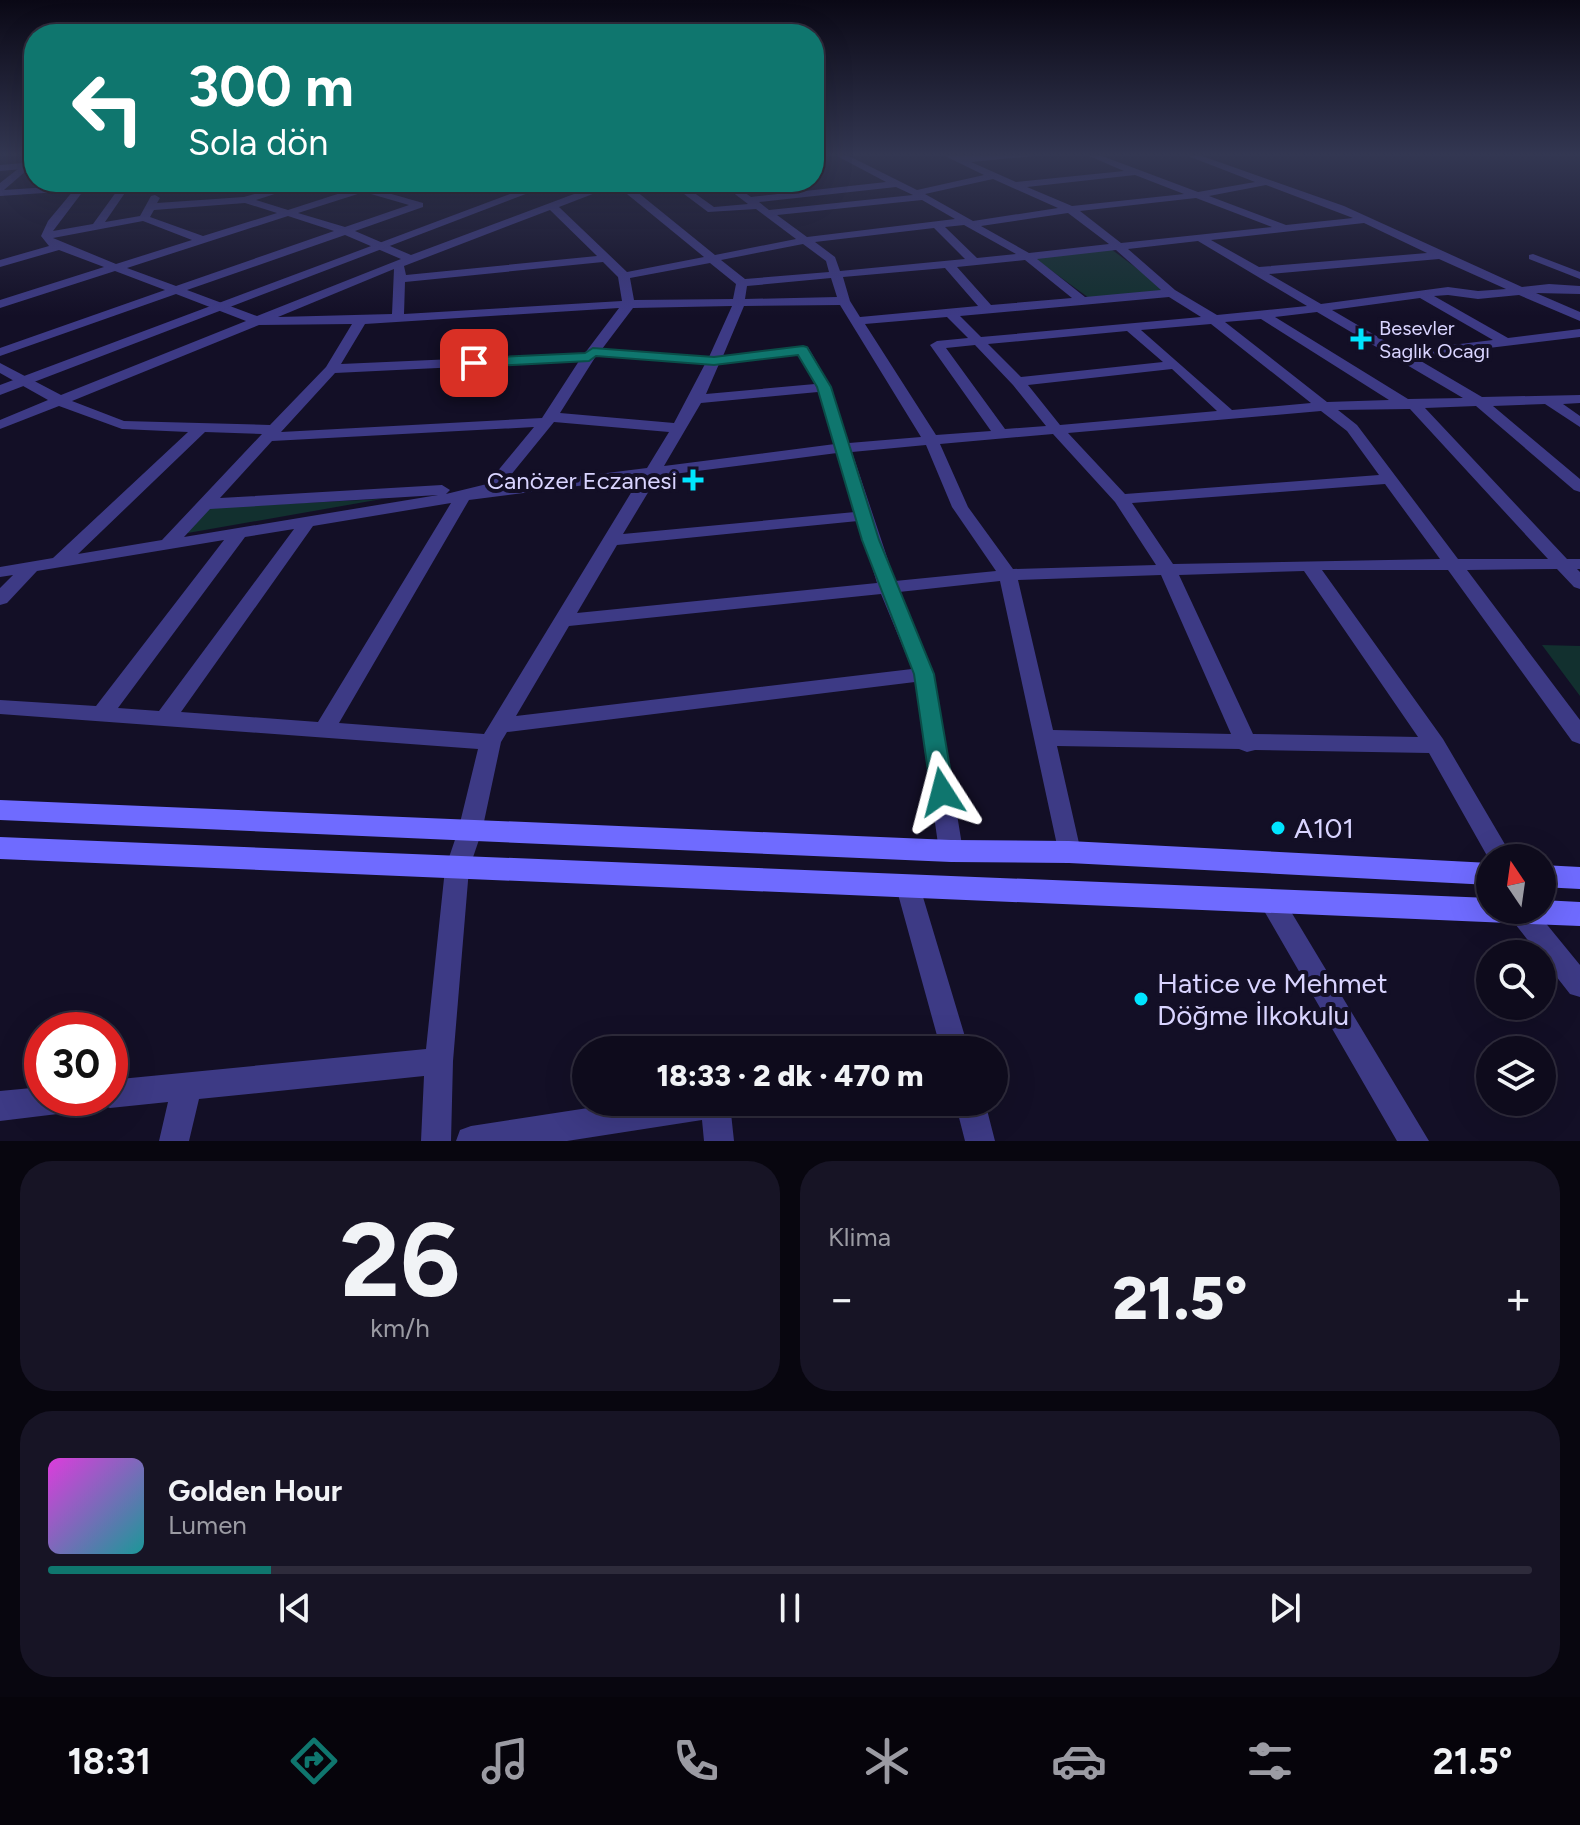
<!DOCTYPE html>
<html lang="tr">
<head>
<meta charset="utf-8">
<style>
  :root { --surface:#0e0b1c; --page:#171425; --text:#f1f3f6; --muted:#9b9ba3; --line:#2e2b3b; --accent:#0f766e }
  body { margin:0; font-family:Figtree,sans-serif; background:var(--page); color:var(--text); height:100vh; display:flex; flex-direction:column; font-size:30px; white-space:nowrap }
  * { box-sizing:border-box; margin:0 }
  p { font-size:26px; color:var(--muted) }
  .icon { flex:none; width:44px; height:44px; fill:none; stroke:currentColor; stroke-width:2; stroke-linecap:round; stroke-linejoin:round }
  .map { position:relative; height:1141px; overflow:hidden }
  .sheet { display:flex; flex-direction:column; gap:20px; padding:20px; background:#08060f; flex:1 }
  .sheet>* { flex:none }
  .top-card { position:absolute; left:24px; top:24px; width:800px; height:168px; border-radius:32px; box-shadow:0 8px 32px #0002,0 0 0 2px var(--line); background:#0f766e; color:#fff; overflow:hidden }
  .needle { width:52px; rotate:347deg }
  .controls { position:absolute; left:1476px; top:844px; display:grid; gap:16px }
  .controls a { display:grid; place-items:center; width:80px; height:80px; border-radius:50%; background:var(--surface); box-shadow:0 8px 32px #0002,0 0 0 2px var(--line); font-size:40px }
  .speed { position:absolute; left:24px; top:1012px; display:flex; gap:16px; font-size:40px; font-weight:700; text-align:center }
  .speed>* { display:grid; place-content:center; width:104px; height:104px; border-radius:50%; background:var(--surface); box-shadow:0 8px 32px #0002,0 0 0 2px var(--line); line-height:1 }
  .speed .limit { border:12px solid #d22; background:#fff; color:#111 }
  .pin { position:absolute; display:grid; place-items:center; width:68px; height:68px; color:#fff; margin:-34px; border-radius:16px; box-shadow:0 4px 12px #0006 }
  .me { position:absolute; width:88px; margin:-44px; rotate:351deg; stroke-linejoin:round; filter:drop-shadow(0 0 6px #0008) }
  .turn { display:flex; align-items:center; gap:28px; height:168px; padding:0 32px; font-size:36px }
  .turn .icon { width:104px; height:104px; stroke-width:2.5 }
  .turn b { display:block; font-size:56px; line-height:68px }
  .big { font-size:60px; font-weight:800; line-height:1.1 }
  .sheet .tile { flex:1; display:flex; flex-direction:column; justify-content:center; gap:12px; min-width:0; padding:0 28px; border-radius:32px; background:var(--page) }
  .sheet .dial { align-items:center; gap:0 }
  .dial b { font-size:104px; line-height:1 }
  .song { display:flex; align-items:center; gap:24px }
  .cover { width:96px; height:96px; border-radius:12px; background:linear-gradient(135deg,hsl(300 70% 55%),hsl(180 70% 35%)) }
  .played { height:8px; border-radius:4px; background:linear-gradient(90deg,var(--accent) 15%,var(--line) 15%) }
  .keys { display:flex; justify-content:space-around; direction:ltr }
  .heat { display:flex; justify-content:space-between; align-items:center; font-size:44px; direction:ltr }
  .sheet .tiles { flex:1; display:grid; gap:20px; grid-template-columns:1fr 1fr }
  .tile:last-child { grid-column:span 2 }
  .trip { position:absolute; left:572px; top:1036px; width:436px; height:80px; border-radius:40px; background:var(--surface); box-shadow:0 8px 32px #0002,0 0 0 2px var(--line); font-weight:800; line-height:80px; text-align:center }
  .tabs { display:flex; height:128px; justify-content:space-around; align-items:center; background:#06040b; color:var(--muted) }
  .tabs .icon { width:56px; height:56px }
  .tabs .active { color:var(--accent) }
  .tabs b { font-size:36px; color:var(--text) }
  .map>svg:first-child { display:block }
</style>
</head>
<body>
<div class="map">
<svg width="1580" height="1141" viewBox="0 0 1580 1141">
  <rect width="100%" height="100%" fill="#130f26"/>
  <path fill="#12302f" d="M 1107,246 L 1167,291 L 1089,298 L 1030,255 Z
    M 382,499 L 182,534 L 204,508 Z
    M 1542,645 L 1580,646 L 1580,696 Z"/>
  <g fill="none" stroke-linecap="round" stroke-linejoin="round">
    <path fill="#3d3a85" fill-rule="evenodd" d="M 814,156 L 819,156 L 815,159 Z
      M 837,156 L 849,156 L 917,190 L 984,175 L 945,156 L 1034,156 L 971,162 L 1016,182 L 1124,171 L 1089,156 L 1102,156 L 1198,192 L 1255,182 L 1188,156 L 1202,156 L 1344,206 L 1522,287 L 1549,284 L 1580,286 L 1580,294 L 1536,293 L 1580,312 L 1580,321 L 1519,295 L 1478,299 L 1448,295 L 1434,296 L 1508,338 L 1580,329 L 1580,337 L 1414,357 L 1482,397 L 1580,395 L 1580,403 L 1563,404 L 1580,416 L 1580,427 L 1545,404 L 1493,406 L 1580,479 L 1580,492 L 1574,490 L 1476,406 L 1425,408 L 1567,559 L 1580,559 L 1580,569 L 1577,569 L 1580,572 L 1580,589 L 1574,587 L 1557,569 L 1467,570 L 1580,720 L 1580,744 L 1572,741 L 1448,570 L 1322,570 L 1443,739 L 1513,858 L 1490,858 L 1490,861 L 1429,753 L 1255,750 L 1247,752 L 1239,749 L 1057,746 L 1081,852 L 1078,859 L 1069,862 L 1060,859 L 1000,581 L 899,592 L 934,674 L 963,851 L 959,858 L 951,861 L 943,858 L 939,851 L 915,682 L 507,732 L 501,742 L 482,831 L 469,869 L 453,1061 L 451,1141 L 421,1141 L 424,1076 L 199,1099 L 189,1141 L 159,1141 L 168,1102 L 110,1108 L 100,1104 L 97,1098 L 110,1098 L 110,1080 L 426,1049 L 445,869 L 458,831 L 478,749 L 0,714 L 0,700 L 96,706 L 224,540 L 37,571 L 7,603 L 0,605 L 0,588 L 13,575 L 0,577 L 0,567 L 53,558 L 188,432 L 122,429 L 59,406 L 0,429 L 0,420 L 48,400 L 0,373 L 0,363 L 61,395 L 246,321 L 176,294 L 0,356 L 0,348 L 165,290 L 115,271 L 0,308 L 0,300 L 104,267 L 59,250 L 0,267 L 0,260 L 49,246 L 41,236 L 48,221 L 73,191 L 0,196 L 0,183 L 33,157 L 34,164 L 4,190 L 79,185 L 81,182 L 165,182 L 129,187 L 105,222 L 140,216 L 151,196 L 155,195 L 160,198 L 157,203 L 244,197 L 296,182 L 312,182 L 256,200 L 288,210 L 353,189 L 334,182 L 363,186 L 391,182 L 374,189 L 423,203 L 423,207 L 355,231 L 411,255 L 606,182 L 625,182 L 715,255 L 796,239 L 756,209 L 708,212 L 668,182 L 679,182 L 714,207 L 748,204 L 719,182 L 730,182 L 751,197 L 886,182 ZM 1135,175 L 1184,194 L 1072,206 L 1027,187 ZM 993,179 L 1058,208 L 973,221 L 925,194 ZM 616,185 L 704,257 L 627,272 L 559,207 ZM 1266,185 L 1353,218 L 1286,225 L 1209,196 ZM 896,187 L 913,195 L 769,210 L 759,202 ZM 119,188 L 93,224 L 53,231 L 84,190 ZM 364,192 L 409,205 L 345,227 L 298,213 ZM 1196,198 L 1272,227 L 1121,243 L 1080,211 ZM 922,200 L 955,219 L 807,237 L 777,215 ZM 245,203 L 277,213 L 203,236 L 150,217 L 154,210 ZM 550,210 L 597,256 L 406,275 L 404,266 ZM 1068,213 L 1109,244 L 1029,253 L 981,226 ZM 288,216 L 334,231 L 176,286 L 127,268 ZM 143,221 L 192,240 L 116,264 L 53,238 ZM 1364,223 L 1427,253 L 1259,267 L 1211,240 ZM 964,225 L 1016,254 L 977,258 L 945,227 ZM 934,228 L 965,259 L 840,271 L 835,257 L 815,242 ZM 345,235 L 401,259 L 257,316 L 187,290 ZM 1198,241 L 1307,306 L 1217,315 L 1175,290 L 1128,249 ZM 803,244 L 826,261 L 829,272 L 745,279 L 721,260 ZM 1116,250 L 1161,290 L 1085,297 L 1037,259 ZM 1439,259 L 1506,289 L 1478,291 L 1448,287 L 1321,304 L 1269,274 ZM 1025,260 L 1072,298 L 991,305 L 957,267 ZM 603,262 L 618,277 L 622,301 L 404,314 L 405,282 ZM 710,263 L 736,284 L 733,299 L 634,300 L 630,278 ZM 945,268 L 978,306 L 860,317 L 850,301 L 843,277 ZM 394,269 L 392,314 L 278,317 ZM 831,278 L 837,297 L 745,299 L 747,286 ZM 1169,297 L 1201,317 L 981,337 L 960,316 ZM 1420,298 L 1493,340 L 1402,351 L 1332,310 ZM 840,305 L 921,437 L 849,443 L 831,387 L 808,347 L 723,356 L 744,306 ZM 732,306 L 709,357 L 602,349 L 633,308 ZM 619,308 L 585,353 L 341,364 L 365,324 ZM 1317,312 L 1463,398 L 1408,399 L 1275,317 ZM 947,317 L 968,338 L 937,341 L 930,345 L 991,431 L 936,435 L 865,324 ZM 1261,319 L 1389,400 L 1327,402 L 1225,322 ZM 352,324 L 326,367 L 270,425 L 124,421 L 72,401 L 259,325 ZM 1211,324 L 1311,403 L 1232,410 L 1141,330 ZM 1127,331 L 1163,362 L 1021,377 L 988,344 ZM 975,345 L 1013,385 L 1046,426 L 1005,429 L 946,348 ZM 799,354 L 815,384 L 706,394 L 719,364 ZM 596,356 L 705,364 L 674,423 L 560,413 ZM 579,361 L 542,418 L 281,432 L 335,373 ZM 1172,369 L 1217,411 L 1060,425 L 1028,385 ZM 818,392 L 835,444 L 664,466 L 701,403 ZM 1410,409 L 1548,559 L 1458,559 L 1357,425 L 1338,410 ZM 1321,411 L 1347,431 L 1379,475 L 1125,494 L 1068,433 ZM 554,422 L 669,432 L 647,468 L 502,486 ZM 534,427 L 487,484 L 446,494 L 450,490 L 442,485 L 220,498 L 272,441 ZM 205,432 L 262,434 L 162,540 L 78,554 ZM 1053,434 L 1115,502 L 1156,565 L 1013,569 L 968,507 L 940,444 ZM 926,445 L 952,507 L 996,571 L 895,581 L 852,452 ZM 837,453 L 855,512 L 623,534 L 658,476 ZM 640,478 L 484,734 L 339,723 L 469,500 ZM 1385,484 L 1440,559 L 1173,564 L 1132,503 ZM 438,495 L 184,537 L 210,509 ZM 451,503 L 318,722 L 181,712 L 313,526 ZM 858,521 L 877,583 L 577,613 L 617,545 ZM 294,529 L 159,711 L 118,708 L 245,537 ZM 1304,571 L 1418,737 L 1253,734 L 1179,575 ZM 1161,575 L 1231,734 L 1053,730 L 1018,580 ZM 881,594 L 912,669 L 516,716 L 569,626 Z
      M 1533,254 L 1580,272 L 1580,279 L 1529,259 L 1529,255 Z
      M 908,877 L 917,880 L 920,887 L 969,1050 L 941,1050 L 896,887 L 899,880 Z
      M 1272,891 L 1281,895 L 1429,1141 L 1397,1141 L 1263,909 L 1259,902 L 1263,895 Z
      M 1509,910 L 1535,910 L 1580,965 L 1580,997 L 1570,994 L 1512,920 Z
      M 42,1087 L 42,1098 L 89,1098 L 84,1108 L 74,1112 L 0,1121 L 0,1091 Z
      M 627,1102 L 737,1102 L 731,1113 L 734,1141 L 704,1141 L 702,1120 L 567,1141 L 456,1141 L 460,1130 L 471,1126 Z
      M 955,1102 L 985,1102 L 995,1141 L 965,1141 Z"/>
    <path fill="#3d3a85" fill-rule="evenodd" d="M 34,162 L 34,168 L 0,171 L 0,165 Z
      M 542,182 L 557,182 L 0,395 L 0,385 Z"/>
    <path fill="#6f6bff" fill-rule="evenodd" d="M 0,800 L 951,840 L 1069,841 L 1490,863 L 1490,885 L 1069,863 L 951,862 L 0,820 Z
      M 0,837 L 1490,898 L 1490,910 L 1542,910 L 1542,900 L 1580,902 L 1580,926 L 0,859 Z
      M 1542,865 L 1580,867 L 1580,889 L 1542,887 Z"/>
  </g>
  <linearGradient id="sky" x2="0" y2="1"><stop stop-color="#0a0815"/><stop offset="0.49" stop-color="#333752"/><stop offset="1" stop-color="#333752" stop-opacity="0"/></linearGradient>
  <rect width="1580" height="316" fill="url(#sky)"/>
  <path fill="#0f766e" stroke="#0a4d48" stroke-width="2" d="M 803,346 L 807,347 L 831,387 L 879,540 L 934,674 L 954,792 L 950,798 L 942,801 L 934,798 L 931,792 L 914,674 L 862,540 L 817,387 L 798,355 L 714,365 L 596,356 L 589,361 L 474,367 L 467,363 L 474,358 L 585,353 L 593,348 L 714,357 Z"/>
  <g fill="#00e5ff" stroke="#130f26" stroke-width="3">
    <path d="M1357 327h8v8h8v8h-8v8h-8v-8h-8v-8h8z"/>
    <path d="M689 468h8v8h8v8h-8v8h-8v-8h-8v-8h8z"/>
    <circle cx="1278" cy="828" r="8"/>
    <circle cx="1141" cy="999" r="8"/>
  </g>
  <g text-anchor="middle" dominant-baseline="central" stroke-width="8" stroke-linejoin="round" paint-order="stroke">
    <g font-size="20" fill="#d9d4ff" stroke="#130f26" text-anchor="start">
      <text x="1379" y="328">Besevler<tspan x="1379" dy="23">Saglık Ocagı</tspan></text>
    </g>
    <g font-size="24" fill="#d9d4ff" stroke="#130f26" text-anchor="end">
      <text x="677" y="480">Canözer Eczanesi</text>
    </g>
    <g font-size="28" fill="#d9d4ff" stroke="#130f26" text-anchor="start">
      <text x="1294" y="828">A101</text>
      <text x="1157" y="983">Hatice ve Mehmet<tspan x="1157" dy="32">Döğme İlkokulu</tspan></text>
    </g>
  </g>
</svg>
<div class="controls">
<a><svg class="needle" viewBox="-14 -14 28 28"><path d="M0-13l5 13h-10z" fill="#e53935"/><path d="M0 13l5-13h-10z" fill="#9b9ba3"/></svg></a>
<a><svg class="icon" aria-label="search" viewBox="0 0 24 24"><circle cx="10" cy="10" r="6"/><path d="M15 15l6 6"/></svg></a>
<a><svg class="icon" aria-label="layers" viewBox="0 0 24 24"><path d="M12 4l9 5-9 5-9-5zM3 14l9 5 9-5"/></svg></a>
</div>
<div class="speed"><div class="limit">30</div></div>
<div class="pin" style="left:474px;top:363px;background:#d93025"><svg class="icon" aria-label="arrive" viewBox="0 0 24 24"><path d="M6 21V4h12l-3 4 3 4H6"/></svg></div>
<svg class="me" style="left:942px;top:792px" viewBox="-20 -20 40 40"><path d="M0-17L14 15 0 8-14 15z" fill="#0f766e" stroke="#fff" stroke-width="4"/></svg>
<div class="trip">18:33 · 2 dk · 470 m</div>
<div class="top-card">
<div class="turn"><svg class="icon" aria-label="left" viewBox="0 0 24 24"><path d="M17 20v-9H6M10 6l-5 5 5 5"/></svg><div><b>300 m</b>Sola dön</div></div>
</div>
</div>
<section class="sheet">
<div class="tiles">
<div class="tile dial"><b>26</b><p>km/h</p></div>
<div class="tile"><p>Klima</p>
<div class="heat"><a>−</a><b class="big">21.5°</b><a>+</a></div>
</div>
<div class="tile">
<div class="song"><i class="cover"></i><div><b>Golden Hour</b><p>Lumen</p></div></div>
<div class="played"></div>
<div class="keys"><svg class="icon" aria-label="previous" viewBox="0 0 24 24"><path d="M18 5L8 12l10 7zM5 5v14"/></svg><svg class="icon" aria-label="pause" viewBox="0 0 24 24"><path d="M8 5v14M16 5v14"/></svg><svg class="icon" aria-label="next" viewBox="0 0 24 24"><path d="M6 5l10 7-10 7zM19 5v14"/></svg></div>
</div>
</div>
</section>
<nav class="tabs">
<b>18:31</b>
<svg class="icon active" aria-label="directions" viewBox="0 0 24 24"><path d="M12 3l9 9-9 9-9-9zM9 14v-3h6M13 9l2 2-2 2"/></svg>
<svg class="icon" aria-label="music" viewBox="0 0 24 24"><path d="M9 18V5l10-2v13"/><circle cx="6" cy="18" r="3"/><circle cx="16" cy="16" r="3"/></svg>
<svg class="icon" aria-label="phone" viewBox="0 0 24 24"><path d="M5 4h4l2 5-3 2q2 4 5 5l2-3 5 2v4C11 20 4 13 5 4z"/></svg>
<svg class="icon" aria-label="climate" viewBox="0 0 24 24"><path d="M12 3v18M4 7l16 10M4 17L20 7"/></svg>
<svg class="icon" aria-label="car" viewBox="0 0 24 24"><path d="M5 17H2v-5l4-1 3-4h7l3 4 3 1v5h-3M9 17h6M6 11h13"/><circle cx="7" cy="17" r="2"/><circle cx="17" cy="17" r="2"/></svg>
<svg class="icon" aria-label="filters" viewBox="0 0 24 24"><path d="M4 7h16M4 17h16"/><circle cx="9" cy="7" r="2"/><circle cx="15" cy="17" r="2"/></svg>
<b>21.5°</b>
</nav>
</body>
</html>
